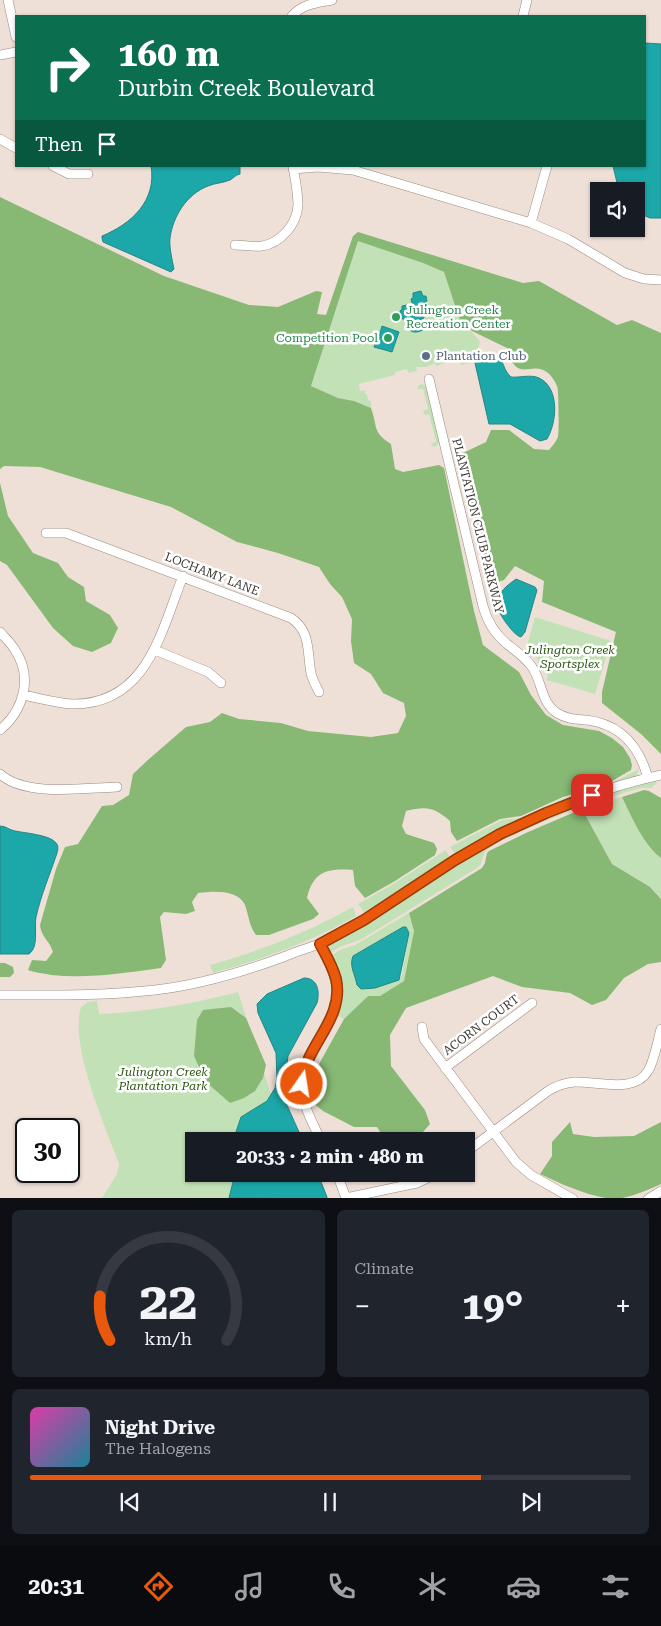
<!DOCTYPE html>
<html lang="en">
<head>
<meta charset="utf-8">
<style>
  :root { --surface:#171b24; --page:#20242c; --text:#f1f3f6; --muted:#9ea1a6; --line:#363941; --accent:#ea580c }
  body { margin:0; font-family:"Roboto Serif",serif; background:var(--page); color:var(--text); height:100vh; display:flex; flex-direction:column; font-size:19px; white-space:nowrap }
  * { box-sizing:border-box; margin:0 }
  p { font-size:16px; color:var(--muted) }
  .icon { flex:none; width:28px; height:28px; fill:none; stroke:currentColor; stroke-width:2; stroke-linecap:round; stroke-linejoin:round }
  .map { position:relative; height:1198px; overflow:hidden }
  .details { display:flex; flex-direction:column; gap:12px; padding:12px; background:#0d0f14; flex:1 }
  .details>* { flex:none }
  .hud { position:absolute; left:15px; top:15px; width:631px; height:152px; border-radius:0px; box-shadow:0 1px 4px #0004; background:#0b6e4f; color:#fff; overflow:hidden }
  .controls { position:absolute; left:590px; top:182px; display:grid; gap:10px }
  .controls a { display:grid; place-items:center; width:55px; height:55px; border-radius:0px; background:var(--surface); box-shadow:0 1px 4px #0004; font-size:25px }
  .speed { position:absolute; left:15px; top:1118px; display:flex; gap:10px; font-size:25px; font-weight:700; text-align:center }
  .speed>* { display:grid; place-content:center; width:65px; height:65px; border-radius:50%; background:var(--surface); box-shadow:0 1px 4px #0004; line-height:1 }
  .speed .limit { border:2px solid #111; border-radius:8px; background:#fff; color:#111 }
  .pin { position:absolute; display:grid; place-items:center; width:42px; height:42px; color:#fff; margin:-21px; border-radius:10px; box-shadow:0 2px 8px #0006 }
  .me { position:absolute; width:55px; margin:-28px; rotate:13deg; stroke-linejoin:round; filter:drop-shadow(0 0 4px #0008) }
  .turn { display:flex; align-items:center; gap:18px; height:105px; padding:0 20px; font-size:22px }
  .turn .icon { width:65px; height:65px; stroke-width:2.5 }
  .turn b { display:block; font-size:35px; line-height:42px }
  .then { display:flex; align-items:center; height:48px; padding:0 20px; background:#0003; gap:10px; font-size:19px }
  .big { font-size:38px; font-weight:700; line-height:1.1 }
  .details .card { flex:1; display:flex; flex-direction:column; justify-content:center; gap:8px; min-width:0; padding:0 18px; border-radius:8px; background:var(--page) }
  .details .dial { align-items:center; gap:0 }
  .dial svg { height:130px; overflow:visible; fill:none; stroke:var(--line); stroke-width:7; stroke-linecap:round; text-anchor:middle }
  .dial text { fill:var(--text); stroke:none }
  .song { display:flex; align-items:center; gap:15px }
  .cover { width:60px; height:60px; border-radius:8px; background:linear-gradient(135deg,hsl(320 70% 55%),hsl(190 70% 35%)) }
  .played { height:5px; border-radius:2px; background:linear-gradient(90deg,var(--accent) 75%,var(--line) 75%) }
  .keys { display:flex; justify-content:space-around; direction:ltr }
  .heat { display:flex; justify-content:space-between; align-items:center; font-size:28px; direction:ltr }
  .details .tiles { flex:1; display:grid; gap:12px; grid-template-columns:1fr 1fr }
  .card:last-child { grid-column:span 2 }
  .trip { position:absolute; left:185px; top:1132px; width:290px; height:50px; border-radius:0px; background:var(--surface); box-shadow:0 1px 4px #0004; font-weight:700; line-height:50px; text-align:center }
  .tab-bar { display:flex; height:80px; justify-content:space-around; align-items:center; background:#090b0e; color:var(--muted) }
  .tab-bar .icon { width:35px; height:35px }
  .tab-bar .current { color:var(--accent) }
  .tab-bar b { font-size:22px; color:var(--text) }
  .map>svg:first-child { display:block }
</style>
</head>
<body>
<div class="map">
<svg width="661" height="1199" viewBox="0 0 661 1199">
  <rect width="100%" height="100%" fill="#efe0d7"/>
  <path fill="#c2e1b7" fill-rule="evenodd" d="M 358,240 L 423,263 L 444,272 L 459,318 L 480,341 L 475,362 L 461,365 L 459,359 L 456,359 L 436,366 L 435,363 L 426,367 L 416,367 L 417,371 L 408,373 L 407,369 L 395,372 L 395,375 L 359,384 L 360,391 L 365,390 L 365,394 L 367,394 L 368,400 L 371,401 L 371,408 L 354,401 L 338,398 L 311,386 Z
    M 421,384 L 426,386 L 440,442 L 435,447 L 432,446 L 431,444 L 436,442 L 429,414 L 425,415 L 423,411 L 428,409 L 423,389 L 418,389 L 418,386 Z
    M 535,617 L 611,641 L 595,694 L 547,680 L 548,675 L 545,674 L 533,651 L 526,649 Z
    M 639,769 L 636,777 L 470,847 L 456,855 L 450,847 L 502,820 L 520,818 L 561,800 L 614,782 Z
    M 656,780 L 657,783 L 651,788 L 641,788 C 605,798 570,810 536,825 C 520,832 502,839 488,849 C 481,854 484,863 477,868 L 362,939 L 340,947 L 330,953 L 329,948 L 332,943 C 351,930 372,920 391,907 C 421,889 449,867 480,850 C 535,818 595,795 656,780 Z
    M 622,797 C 631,816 643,845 661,858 L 661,899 L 650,887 L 612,864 L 582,809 Z
    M 446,850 L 449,856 L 445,862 L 364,912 L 358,904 L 395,883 Z
    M 353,907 L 356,916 C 311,942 263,959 213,973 L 210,965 C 260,951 308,932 353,907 Z
    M 409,913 L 414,931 L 404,981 L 380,996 L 368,996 L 344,1019 L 338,1016 C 344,994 340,976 331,956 L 342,949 L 355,945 ZM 403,927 L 406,927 L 409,934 L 403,967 L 402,975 L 395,982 L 388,983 L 375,988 L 357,985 L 353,956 Z
    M 238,992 L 286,1141 L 194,1141 L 194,1174 L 297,1174 L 305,1198 L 102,1198 L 117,1174 L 119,1164 C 105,1126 69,1045 81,1007 L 88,1002 L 97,1001 L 99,1014 C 146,1012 192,1004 238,992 Z"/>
  <path fill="#87b975" d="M 0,197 L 164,276 L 249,305 L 278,307 L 316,291 L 322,292 L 317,314 L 326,315 L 353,236 L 358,232 L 523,283 L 539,281 L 617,325 L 632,320 L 661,333 L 661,754 L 641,734 L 602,703 L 602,692 L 616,632 L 542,602 L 544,581 L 515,566 L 504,580 L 491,584 L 461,462 L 461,454 L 486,442 L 491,430 L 509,430 L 534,449 L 549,450 C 552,446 556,442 558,437 C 559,433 559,390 557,386 C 556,383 551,375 548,373 C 531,359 517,386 507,348 L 472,331 L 459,318 L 444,272 L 423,263 L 358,241 L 311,386 L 338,398 L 354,401 L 371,408 C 378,427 372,432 391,444 L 395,469 L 403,472 L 439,465 L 444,468 L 474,611 L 483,645 L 519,672 L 531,695 L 546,715 L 563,725 L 599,731 L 612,738 L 623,747 L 630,758 L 632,765 L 631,770 L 612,781 L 563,797 L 521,816 L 500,819 L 457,841 L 451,832 L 450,821 C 434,807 426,806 406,811 L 402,826 L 406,834 L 434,843 L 437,849 L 435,855 L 395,881 L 365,898 L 355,886 L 353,870 C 327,868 313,872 307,898 L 319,914 L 313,919 L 269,935 L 256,935 C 249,926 249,916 245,905 C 238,889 213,891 198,893 L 192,902 L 195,911 L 186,914 L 164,912 L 160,917 L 166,960 L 161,968 C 124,973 88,979 51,975 C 43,973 35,973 28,970 L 32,960 L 46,961 L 53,952 C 49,939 42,939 40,925 L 56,869 L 65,847 L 78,844 L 102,806 L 113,805 L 129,795 L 133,774 L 149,759 L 186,727 L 210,722 L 222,713 L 239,719 L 281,723 L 308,731 L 371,737 L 398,733 L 406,716 L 404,703 L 383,693 L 371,674 L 354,663 L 351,641 L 352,619 L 342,597 L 330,584 L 319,567 L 278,553 L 237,542 L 171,507 L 40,467 L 4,466 L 0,469 Z
    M 0,483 L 8,516 L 33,553 L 58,563 L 68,577 L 84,587 L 86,601 L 110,615 L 118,628 L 111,643 L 92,652 L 73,646 L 53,628 L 7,565 L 0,561 Z
    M 644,790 L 649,791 L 661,798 L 661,858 C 644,846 631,816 622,797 Z
    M 582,809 L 612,864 L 650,887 L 661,899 L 661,962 L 648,964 L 624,978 L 606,1000 L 592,1005 L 570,993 L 522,987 L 493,976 L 406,1008 L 390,1035 L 391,1066 L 425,1110 L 430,1124 L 415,1141 L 386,1141 L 377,1127 L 354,1127 L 323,1111 L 313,1103 L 312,1077 L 324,1055 L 344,1019 L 368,996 L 380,996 L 404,981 L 414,931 L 409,913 L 482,868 L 485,863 L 487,853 L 489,851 L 528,832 Z
    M 0,963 L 5,963 L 13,967 L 14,973 L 10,977 L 0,977 Z
    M 231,1007 L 246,1018 L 266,1065 L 263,1078 L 255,1091 L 244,1098 L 230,1103 L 206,1082 L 194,1056 L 197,1020 L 203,1010 Z
    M 570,1122 L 573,1134 L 594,1137 L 634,1136 L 661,1122 L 661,1184 C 648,1190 631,1197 617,1199 C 594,1199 561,1184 540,1174 L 552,1156 L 552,1142 Z"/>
  <path fill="#1ca7a9" stroke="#268686" d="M 645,43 L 661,44 L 661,218 L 650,218 L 636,212 L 636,191 L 619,191 L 613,166 L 645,166 Z
    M 151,166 L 240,166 L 240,174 C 235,175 234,178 230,180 C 223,183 215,183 208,186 C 187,194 173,216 170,238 C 169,247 172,259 174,269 L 171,272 L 103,242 L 102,238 L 102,236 C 131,224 157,201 151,166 Z
    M 421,291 L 423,296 L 426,296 L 427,301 L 424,303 L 428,304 L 429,310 L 423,315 L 424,318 L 419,320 L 420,325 L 424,329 C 420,332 415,333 411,331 L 411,322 L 406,322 L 405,319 L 402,319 L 400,311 L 402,309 L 402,306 L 407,305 L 410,310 L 415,309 L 415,305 L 412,303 L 411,299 L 413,298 L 413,293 Z
    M 382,326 L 399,332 L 392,352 L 374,347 L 375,344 L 377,344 Z
    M 486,354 C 508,356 499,366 511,377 C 519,378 531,374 539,378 C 560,388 557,422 547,439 L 540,441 L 510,424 L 489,424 L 475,363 L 477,356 Z
    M 516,579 L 535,587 L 537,590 L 525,632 L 521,637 C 515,635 511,629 507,624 C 491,603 495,594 516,579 Z
    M 0,826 C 6,826 9,830 15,831 C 25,833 49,835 55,842 C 59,845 58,849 57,853 C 50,874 41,895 36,917 C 34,929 39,947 29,954 L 0,954 Z
    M 403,927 L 406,927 L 409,933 L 399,980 L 375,988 L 361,989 L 357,985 C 355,974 349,966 353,956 Z
    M 304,978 C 318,978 320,992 317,1003 L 288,1056 L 284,1090 L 286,1103 L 303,1141 L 237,1141 L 236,1132 L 241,1117 L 267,1101 L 275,1088 L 277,1078 L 276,1053 L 258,1013 L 257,1004 L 267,994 Z
    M 235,1174 L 318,1174 L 327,1197 L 327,1199 L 229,1198 Z"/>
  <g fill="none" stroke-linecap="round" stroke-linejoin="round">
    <defs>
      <path id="minor" d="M 8,0 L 16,37
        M 292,16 C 302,4 316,3 332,0
        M 523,16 L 527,0
        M 0,55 L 16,52
        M 0,139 L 16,148
        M 53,166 L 69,174 L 88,174
        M 293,169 L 318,167 L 353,170 L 531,223 L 568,239 L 625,273 L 644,279 L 661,280
        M 531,223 L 547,166
        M 235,245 C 244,245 253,247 262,246 C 281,243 297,224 298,205 C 298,192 295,179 293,166
        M 429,379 L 483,606 C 487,621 495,634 507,644 C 516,651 525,657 532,667 C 542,681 541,703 557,713 C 567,719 575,719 586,720 C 621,724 639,746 648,778
        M 46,533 L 66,533 L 291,618 C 311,631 307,652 311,673 C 312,679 316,686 319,692
        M 0,632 C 5,638 11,643 15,650 C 33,677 24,710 0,730
        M 155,650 L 208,672 L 221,683
        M 23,695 C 39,698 56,703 72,704 C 147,705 161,632 183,576
        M 0,774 C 26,797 83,788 117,787
        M 320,944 C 345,994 342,1000 314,1047 C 307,1058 302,1070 302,1083 C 301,1104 313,1123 321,1141
        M 0,995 C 52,995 103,996 155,990 C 200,985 243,972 286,956 C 297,951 310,948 321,943 C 369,920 411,887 456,860 C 519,821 589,791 661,775
        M 422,1027 L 424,1039 L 516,1162 L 531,1175 L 573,1199
        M 445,1068 L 532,1003
        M 466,1152 L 548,1091 C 556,1086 565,1083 574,1082 C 597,1081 634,1094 648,1071 C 655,1059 657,1043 661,1029
        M 337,1174 L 346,1198 L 417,1183 L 436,1174
        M 648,1199 L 661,1191"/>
    </defs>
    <use href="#minor" stroke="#978981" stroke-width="10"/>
    <use href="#minor" stroke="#fff" stroke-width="9"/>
  </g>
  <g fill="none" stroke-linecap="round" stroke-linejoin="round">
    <defs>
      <path id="route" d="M 302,1084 C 304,1046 345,1020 336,979 C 333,967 326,955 320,944 L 364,920 L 455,860 L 500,834 L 546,813 L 592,795"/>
    </defs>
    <use href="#route" stroke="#983908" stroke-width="12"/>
    <use href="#route" stroke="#ea580c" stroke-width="9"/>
  </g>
  <g fill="#2e9e5b" stroke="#fff" stroke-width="2">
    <circle cx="396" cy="317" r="5"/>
    <circle cx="388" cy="338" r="5"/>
  </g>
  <circle fill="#5c6f8a" stroke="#fff" stroke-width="2" cx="426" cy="356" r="5"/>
  <g text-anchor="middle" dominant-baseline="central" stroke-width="5" stroke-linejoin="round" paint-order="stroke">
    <g font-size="12" fill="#27864d" stroke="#fff" text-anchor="start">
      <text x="406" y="310">Julington Creek<tspan x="406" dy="14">Recreation Center</tspan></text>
      <text x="378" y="338" text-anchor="end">Competition Pool</text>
    </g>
    <g font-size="12" fill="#4e5e75" stroke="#fff" text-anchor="start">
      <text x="436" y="356">Plantation Club</text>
    </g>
    <g font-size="12" fill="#3d3834" stroke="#fff">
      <text transform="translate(478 526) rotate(76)">PLANTATION CLUB PARKWAY</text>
      <text transform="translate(212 574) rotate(21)">LOCHAMY LANE</text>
      <text transform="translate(481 1025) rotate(-37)">ACORN COURT</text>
    </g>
    <g font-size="12" font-style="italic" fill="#295813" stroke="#fff">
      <text x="570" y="650">Julington Creek<tspan x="570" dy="14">Sportsplex</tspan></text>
      <text x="163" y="1072">Julington Creek<tspan x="163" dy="14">Plantation Park</tspan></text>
    </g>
  </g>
</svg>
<div class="controls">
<a><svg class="icon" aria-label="sound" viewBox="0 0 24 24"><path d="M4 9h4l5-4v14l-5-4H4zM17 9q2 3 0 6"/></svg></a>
</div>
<div class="speed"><div class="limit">30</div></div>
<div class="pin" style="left:592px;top:795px;background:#d93025"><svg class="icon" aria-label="arrive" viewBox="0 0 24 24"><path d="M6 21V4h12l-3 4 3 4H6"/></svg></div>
<svg class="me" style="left:302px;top:1084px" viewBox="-20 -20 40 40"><circle r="17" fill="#ea580c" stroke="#fff" stroke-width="3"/><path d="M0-11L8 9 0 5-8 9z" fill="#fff"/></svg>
<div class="trip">20:33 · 2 min · 480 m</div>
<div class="hud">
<div class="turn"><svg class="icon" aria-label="right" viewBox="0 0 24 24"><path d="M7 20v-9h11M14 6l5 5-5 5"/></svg><div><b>160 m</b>Durbin Creek Boulevard</div></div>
<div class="then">Then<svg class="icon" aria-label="arrive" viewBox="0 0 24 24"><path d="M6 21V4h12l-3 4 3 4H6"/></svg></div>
</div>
</div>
<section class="details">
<div class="tiles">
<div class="card dial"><svg viewBox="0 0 100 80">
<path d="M14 69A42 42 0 1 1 86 69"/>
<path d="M14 69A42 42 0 0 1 8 42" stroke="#ea580c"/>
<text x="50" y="56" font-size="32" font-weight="700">22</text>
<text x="50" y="72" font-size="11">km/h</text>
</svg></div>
<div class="card"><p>Climate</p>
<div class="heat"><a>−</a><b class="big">19°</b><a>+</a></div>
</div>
<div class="card">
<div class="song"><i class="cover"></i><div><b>Night Drive</b><p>The Halogens</p></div></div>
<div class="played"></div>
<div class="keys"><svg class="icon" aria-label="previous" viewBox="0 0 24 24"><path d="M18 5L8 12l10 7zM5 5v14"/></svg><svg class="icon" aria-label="pause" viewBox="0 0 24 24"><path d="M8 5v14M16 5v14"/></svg><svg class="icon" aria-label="next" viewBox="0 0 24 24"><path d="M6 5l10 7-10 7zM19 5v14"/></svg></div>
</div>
</div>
</section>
<nav class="tab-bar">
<b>20:31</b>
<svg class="icon current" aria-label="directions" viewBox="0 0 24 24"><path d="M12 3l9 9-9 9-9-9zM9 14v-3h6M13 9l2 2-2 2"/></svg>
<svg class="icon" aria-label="music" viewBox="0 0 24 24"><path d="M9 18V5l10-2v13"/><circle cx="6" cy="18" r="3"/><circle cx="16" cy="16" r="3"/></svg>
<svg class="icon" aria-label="phone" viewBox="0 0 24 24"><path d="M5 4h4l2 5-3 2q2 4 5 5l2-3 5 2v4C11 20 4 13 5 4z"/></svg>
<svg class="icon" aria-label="climate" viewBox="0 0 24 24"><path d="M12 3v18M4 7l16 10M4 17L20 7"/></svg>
<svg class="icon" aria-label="car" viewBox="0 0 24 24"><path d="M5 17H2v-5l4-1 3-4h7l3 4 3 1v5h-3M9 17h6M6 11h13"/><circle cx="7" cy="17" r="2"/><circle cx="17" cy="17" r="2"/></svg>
<svg class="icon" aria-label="filters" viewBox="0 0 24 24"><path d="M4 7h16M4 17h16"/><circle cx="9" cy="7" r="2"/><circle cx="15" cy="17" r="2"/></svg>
</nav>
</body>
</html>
